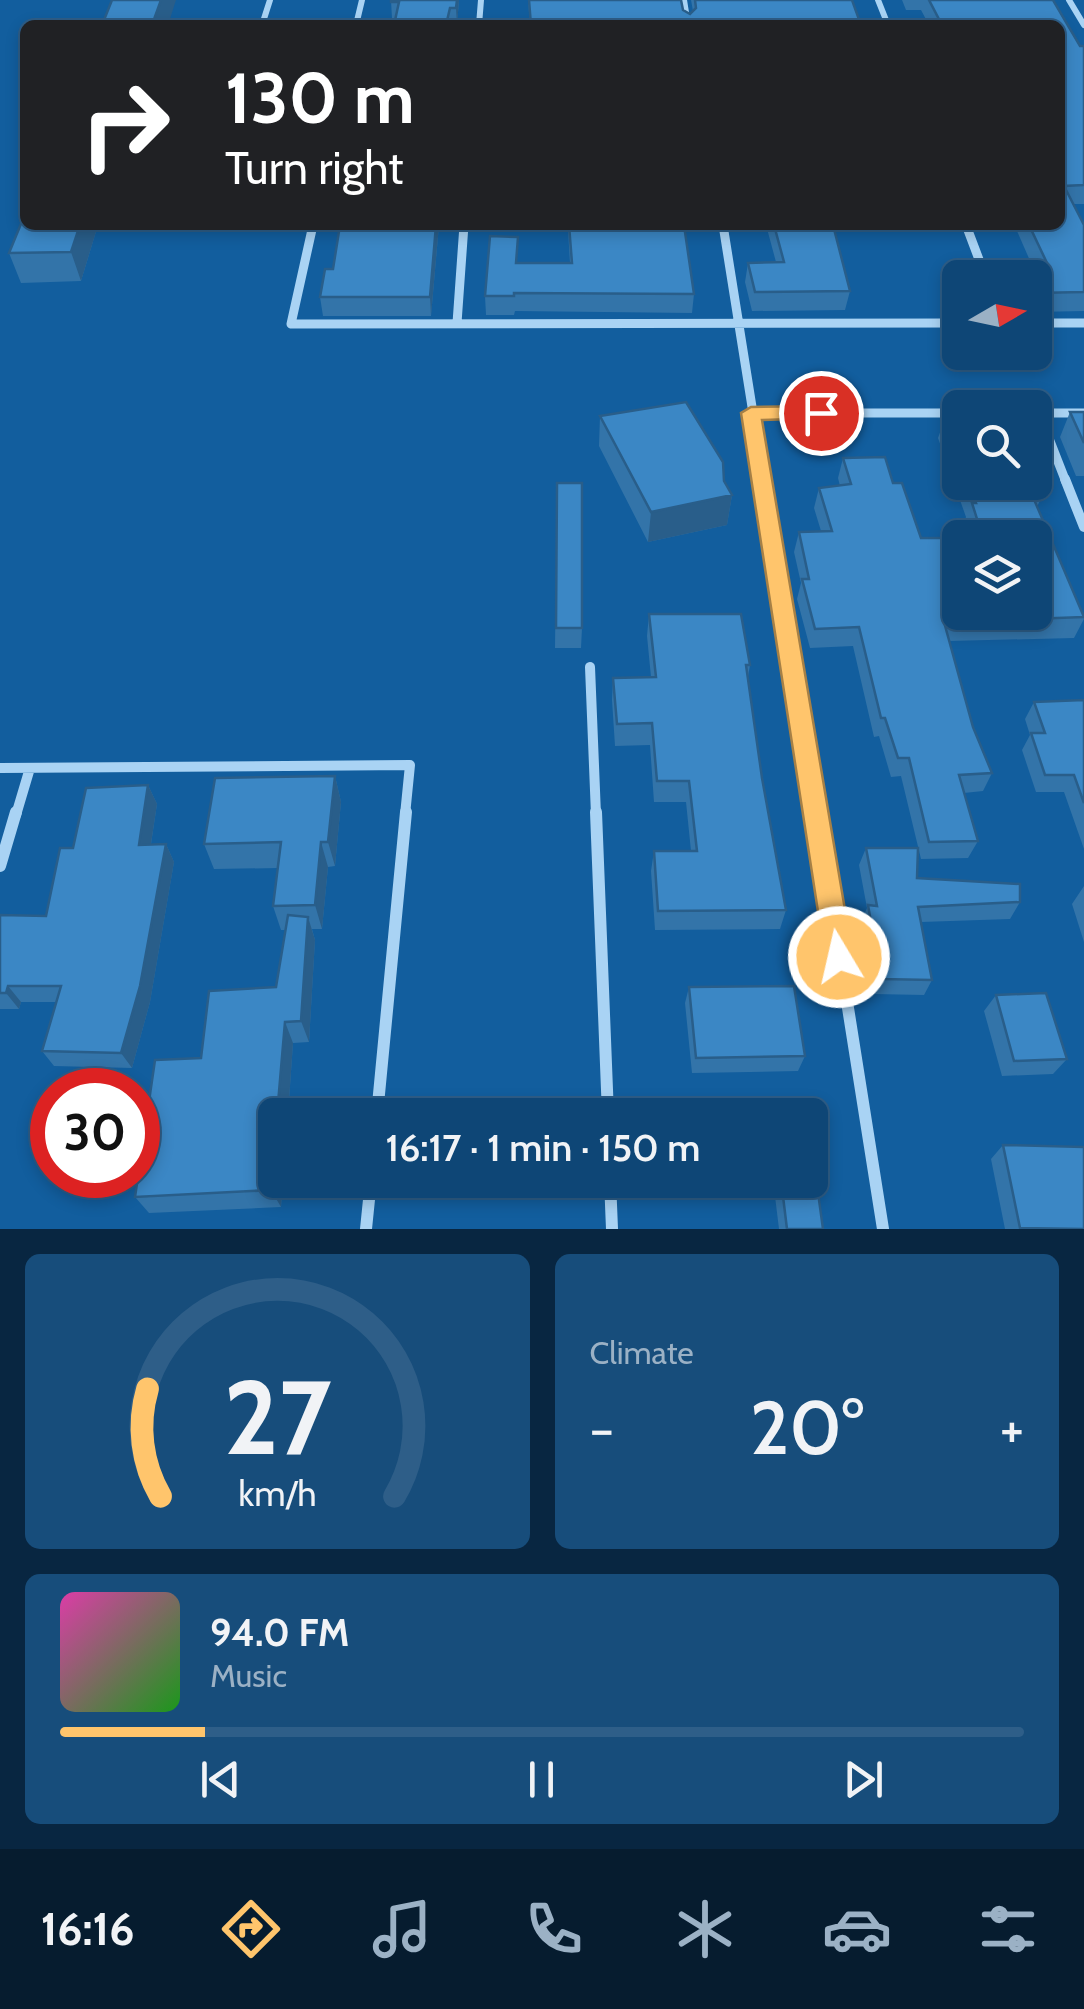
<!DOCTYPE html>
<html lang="en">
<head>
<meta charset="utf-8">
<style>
  :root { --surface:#0e4676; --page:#174d7b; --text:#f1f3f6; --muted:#9bb1c5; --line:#2e5e88; --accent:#ffc56c }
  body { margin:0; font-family:Cabin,sans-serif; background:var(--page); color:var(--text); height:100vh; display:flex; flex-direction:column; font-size:38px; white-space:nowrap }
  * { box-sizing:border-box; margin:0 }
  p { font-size:32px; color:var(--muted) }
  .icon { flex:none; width:55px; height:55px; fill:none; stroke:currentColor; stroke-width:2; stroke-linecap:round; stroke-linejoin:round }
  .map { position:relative; height:1229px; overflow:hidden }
  .side { display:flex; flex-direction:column; gap:25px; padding:25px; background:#082641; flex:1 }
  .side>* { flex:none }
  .hud { position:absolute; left:20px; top:20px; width:1045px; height:210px; border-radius:15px; box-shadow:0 5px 15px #0003,0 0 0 2px var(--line); background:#202124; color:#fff; overflow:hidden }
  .needle { width:65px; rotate:81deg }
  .controls { position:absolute; left:942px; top:260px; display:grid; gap:20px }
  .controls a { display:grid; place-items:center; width:110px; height:110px; border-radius:15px; background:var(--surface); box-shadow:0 5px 15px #0003,0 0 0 2px var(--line); font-size:50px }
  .speed { position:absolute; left:30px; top:1068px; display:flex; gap:20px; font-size:50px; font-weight:700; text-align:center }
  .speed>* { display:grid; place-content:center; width:130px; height:130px; border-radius:50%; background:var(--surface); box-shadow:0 5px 15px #0003,0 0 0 2px var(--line); line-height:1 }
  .speed .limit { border:15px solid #d22; background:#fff; color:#111 }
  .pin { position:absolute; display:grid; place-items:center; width:85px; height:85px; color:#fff; margin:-42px; border:5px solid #fff; border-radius:50%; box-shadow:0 2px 10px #0007 }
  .me { position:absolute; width:110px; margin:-55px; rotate:351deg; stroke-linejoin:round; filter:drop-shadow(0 0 8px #0008) }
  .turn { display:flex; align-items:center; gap:35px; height:210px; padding:0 40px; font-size:45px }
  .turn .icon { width:130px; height:130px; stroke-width:2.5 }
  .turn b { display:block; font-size:70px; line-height:85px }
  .big { font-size:75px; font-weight:600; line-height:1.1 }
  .side .card { flex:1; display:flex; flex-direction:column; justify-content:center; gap:15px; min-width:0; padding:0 35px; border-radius:15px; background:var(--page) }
  .side .dial { align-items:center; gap:0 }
  .dial svg { height:260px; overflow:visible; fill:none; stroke:var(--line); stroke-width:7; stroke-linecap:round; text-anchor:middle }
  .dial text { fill:var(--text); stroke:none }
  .song { display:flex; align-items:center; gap:30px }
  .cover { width:120px; height:120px; border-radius:15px; background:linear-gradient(135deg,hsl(320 70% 55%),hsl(120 70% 35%)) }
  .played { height:10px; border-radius:5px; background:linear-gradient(90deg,var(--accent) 15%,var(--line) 15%) }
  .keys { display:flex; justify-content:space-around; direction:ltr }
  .heat { display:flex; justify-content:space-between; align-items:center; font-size:55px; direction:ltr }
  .side .tiles { flex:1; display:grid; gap:25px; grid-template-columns:1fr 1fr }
  .card:last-child { grid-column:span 2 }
  .trip { position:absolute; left:258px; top:1098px; width:570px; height:100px; border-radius:15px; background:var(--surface); box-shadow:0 5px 15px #0003,0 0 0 2px var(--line); font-weight:600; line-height:100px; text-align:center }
  .dock { display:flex; height:160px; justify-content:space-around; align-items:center; background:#061c2f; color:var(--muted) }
  .dock .icon { width:70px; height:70px }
  .dock .active { color:var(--accent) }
  .dock b { font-size:45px; color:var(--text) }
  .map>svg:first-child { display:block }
</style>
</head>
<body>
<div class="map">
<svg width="1084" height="1229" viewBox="0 0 1084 1229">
  <rect width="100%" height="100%" fill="#125e9e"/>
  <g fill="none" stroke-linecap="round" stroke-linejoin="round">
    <path stroke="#a9d3f4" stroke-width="6" d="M 684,0 L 688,25
      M 878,0 L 888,25
      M 1069,0 L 1084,25
      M 262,25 L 270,0
      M 356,25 L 362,0
      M 479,25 L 481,0"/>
    <path stroke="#a9d3f4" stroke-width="9" d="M 313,225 L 291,324 L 960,323
      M 723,225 L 764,482
      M 966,225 L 986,278
      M 457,323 L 464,225
      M 1035,323 L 1084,323
      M 751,413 L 960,413
      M 1035,413 L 1084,413
      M 1039,413 L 1066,482"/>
    <path stroke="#a9d3f4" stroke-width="10" d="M 764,479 L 817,815
      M 1065,479 L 1084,527
      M 590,667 L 596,815
      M 0,768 L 410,765 L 405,815
      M 16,815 L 30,768"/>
    <path stroke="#a9d3f4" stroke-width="12" d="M 596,812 L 608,1115
      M 817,812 L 883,1229
      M 0,866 L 16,812
      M 377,1115 L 406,812
      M 610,1180 L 612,1229
      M 366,1229 L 371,1180"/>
  </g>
  <path fill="#3374a9" d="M 391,0 L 459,0 L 457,25 L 394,25 L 395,19 L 392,19 Z
    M 528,0 L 681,0 L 683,10 L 690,14 L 693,11 L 691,0 L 852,0 L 861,25 L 530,25 Z
    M 902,0 L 1053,0 L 1080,46 L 1084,46 L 1084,204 L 1073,204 L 1084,225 L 1084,311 L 1035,312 L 1035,278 L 1002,278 L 1007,264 L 1031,263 L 1017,231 L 1010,231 L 1008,225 L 1060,225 L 1060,25 L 929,25 L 921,10 L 906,10 Z
    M 98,225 L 81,281 L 21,283 L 9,253 Z
    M 439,225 L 431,316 L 323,316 L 320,297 L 333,269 Z
    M 561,225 L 684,225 L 694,294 L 692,313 L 515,311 L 514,315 L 486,315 L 485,296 L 518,263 L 570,263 L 568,230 L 562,231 Z
    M 766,225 L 833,225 L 850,291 L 845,310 L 752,311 L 745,282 L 748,263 L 776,262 Z
    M 1070,412 L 1084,412 L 1084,476 L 1076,476 L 1060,437 Z
    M 600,416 L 724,481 L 732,495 L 727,525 L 648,542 L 599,446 Z
    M 945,418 L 960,418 L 960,482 L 1035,482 L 1042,496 L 1037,507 L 1084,619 L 1074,638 L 949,641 L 973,727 L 992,773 L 983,791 L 964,793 L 978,841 L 968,858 L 921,859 L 901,776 L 891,777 L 879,736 L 874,737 L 853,646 L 810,648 L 797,599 L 801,583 L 794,552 L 799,532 L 821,531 L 814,508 L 819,488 L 840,486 L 838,478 L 843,458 L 893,483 L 921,538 L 969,538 L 964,523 L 966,517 L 938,438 Z
    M 557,483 L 582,628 L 581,648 L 555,648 Z
    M 649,614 L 750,665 L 748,677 L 762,778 L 786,910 L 780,929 L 655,930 L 651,871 L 654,851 L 691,851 L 686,802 L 654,802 L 650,745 L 615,746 L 612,700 L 613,678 L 651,677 L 647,636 Z
    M 1084,700 L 1084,849 L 1064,792 L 1036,792 L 1022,750 L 1030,735 L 1025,719 L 1034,702 Z
    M 335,776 L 341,802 L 335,866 L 328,867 L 322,929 L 312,929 L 315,940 L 309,1042 L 293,1043 L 288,1115 L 275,1115 L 275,1180 L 283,1180 L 281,1207 L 149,1213 L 135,1197 L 201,1058 L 276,987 L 286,930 L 281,930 L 273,906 L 278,868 L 214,869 L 204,844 Z
    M 148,785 L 157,804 L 151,844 L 166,844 L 174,862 L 150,1002 L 132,1068 L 54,1066 L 42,1051 L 56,1002 L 21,1002 L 19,1009 L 0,1009 L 0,915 L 46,916 Z
    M 866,848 L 917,878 L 1020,902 L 1010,919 L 921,922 L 932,980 L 924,995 L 873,994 L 861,922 L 867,908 L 859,865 Z
    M 1084,886 L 1084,942 L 1072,904 Z
    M 689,987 L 805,1056 L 798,1071 L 692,1073 L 685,1003 Z
    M 996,995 L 1067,1059 L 1053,1074 L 1002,1076 L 984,1011 Z
    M 1003,1145 L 1084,1229 L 1005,1229 L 991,1159 Z
    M 773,1180 L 810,1180 L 823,1229 L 779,1229 Z"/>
  <path fill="#295e8a" d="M 161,0 L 176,0 L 168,25 L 152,25 Z
    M 457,0 L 459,0 L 457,25 L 456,8 Z
    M 80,225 L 98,225 L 81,281 L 71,252 Z
    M 436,225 L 439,225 L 431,316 L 430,297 Z
    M 732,495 L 727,525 L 648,542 L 651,512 Z
    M 335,776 L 341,802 L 335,866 L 328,842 Z
    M 148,785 L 157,804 L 148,863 L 139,845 Z
    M 321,842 L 328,867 L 322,929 L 315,905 Z
    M 166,844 L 174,862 L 150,1002 L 132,1068 L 121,1053 Z
    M 308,917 L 315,940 L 309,1042 L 301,1021 Z
    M 8,986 L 21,1002 L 19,1009 L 6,993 Z
    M 285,1022 L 293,1043 L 288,1115 L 277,1115 Z
    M 275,1141 L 275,1180 L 283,1180 L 281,1207 L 271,1190 Z"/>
  <path fill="#3b87c5" stroke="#295e8a" stroke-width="2.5" d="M 112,0 L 161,0 L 152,25 L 102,25 Z
    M 391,0 L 457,0 L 456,8 L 450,8 L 446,25 L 394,25 L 399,2 L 391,2 Z
    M 529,0 L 681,0 L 683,10 L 690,14 L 696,8 L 695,0 L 852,0 L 861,25 L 531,25 Z
    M 929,0 L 1053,0 L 1080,46 L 1084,46 L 1084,185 L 1064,186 L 1084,225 L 1084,292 L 1035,293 L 1035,278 L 1013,278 L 1007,264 L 1047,263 L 1029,225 L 1060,225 L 1060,25 L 942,25 Z
    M 25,214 L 25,225 L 80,225 L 71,252 L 9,253 Z
    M 340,225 L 436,225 L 430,297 L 320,297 L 325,269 L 333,269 Z
    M 569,225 L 684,225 L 694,294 L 514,293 L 514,296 L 485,296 L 490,236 L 518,237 L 516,263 L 572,263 Z
    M 774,225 L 833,225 L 850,291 L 755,292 L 748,263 L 784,262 Z
    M 686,402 L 723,462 L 724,481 L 732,495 L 651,512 L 600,416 Z
    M 1070,412 L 1084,412 L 1084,443 Z
    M 945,418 L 960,418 L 960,459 Z
    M 885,457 L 893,483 L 902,483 L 921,538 L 960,538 L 960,612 L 1035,612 L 1035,538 L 983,538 L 972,503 L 976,503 L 968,482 L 1035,482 L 1042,496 L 1033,497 L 1084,617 L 944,622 L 973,727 L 992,773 L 959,775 L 978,841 L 929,842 L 909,758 L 898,758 L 885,718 L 881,718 L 859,627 L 815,629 L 802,579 L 809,579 L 799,532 L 832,531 L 819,488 L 851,484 L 843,458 Z
    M 557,483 L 582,483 L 582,628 L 556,628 Z
    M 649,614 L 741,614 L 750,665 L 746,665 L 762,778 L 786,910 L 658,911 L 654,851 L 697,851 L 689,781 L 657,781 L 652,723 L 617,724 L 613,678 L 656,677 Z
    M 1084,700 L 1084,803 L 1074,775 L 1045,775 L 1031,733 L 1045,733 L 1034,702 Z
    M 335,776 L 328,842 L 321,842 L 315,905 L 273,906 L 281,842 L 204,844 L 215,778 Z
    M 148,785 L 139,845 L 166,844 L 140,986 L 121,1053 L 42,1051 L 61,986 L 8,986 L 6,993 L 0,993 L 0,915 L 46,916 L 60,848 L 73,848 L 86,788 Z
    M 866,848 L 918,848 L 917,878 L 1020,884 L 1020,902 L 918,907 L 932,980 L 881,979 L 868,905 L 877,906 Z
    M 288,915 L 308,917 L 301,1021 L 285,1022 L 277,1115 L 275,1115 L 275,1141 L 271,1190 L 135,1197 L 155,1060 L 201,1058 L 209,991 L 276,987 Z
    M 794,986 L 805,1056 L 696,1058 L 689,987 Z
    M 1046,993 L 1067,1059 L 1014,1061 L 996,995 Z
    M 807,1111 L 807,1115 L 773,1115 L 772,1112 Z
    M 810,1134 L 823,1229 L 787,1229 L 781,1180 L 810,1180 Z
    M 1003,1145 L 1084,1147 L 1084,1229 L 1020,1228 Z"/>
  <path fill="#ffc56c" stroke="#a68046" stroke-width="2.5" d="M 821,406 L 828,408 L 828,418 L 762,420 L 853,957 L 849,966 L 839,970 L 829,966 L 825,957 L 741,413 L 751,407 Z"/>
</svg>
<div class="controls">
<a><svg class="needle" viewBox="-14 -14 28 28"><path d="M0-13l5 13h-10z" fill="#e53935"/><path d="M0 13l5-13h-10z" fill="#9bb1c5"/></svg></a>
<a><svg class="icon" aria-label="search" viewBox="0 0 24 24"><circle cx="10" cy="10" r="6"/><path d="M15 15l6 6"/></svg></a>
<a><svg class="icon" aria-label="layers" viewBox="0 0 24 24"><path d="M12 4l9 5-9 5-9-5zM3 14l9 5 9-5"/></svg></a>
</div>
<div class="speed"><div class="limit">30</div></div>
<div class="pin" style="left:821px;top:413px;background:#d93025"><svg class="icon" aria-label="arrive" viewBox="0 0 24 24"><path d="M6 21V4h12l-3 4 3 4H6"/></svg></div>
<svg class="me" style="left:839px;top:957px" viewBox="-20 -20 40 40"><circle r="17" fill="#ffc56c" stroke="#fff" stroke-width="3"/><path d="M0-11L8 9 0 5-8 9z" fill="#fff"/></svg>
<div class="trip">16:17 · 1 min · 150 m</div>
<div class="hud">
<div class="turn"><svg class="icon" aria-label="right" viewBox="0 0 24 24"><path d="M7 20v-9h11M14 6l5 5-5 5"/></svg><div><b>130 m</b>Turn right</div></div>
</div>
</div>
<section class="side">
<div class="tiles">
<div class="card dial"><svg viewBox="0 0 100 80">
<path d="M14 69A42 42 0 1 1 86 69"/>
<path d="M14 69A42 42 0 0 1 10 36" stroke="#ffc56c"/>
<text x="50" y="56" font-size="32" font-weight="700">27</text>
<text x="50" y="72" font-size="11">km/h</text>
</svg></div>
<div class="card"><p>Climate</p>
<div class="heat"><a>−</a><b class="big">20°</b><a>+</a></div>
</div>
<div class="card">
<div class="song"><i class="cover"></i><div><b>94.0 FM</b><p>Music</p></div></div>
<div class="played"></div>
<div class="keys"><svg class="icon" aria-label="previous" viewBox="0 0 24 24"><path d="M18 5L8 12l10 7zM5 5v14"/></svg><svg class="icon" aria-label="pause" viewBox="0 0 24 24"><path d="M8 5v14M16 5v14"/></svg><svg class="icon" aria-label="next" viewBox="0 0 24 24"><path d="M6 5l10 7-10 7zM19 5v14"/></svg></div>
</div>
</div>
</section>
<nav class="dock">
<b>16:16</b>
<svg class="icon active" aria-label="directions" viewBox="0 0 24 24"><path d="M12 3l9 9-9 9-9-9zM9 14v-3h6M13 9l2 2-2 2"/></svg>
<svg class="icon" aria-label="music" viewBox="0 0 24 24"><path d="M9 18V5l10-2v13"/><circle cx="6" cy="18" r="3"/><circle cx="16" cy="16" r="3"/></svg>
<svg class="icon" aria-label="phone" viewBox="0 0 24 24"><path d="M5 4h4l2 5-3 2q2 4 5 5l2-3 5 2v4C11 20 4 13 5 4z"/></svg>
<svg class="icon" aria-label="climate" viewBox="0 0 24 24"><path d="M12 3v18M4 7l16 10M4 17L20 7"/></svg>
<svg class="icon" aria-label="car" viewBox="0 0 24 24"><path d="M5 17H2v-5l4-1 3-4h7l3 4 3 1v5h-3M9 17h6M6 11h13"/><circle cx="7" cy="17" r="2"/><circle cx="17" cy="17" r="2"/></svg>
<svg class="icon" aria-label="filters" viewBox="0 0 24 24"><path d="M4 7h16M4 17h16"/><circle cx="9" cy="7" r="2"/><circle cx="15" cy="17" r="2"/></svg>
</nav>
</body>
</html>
